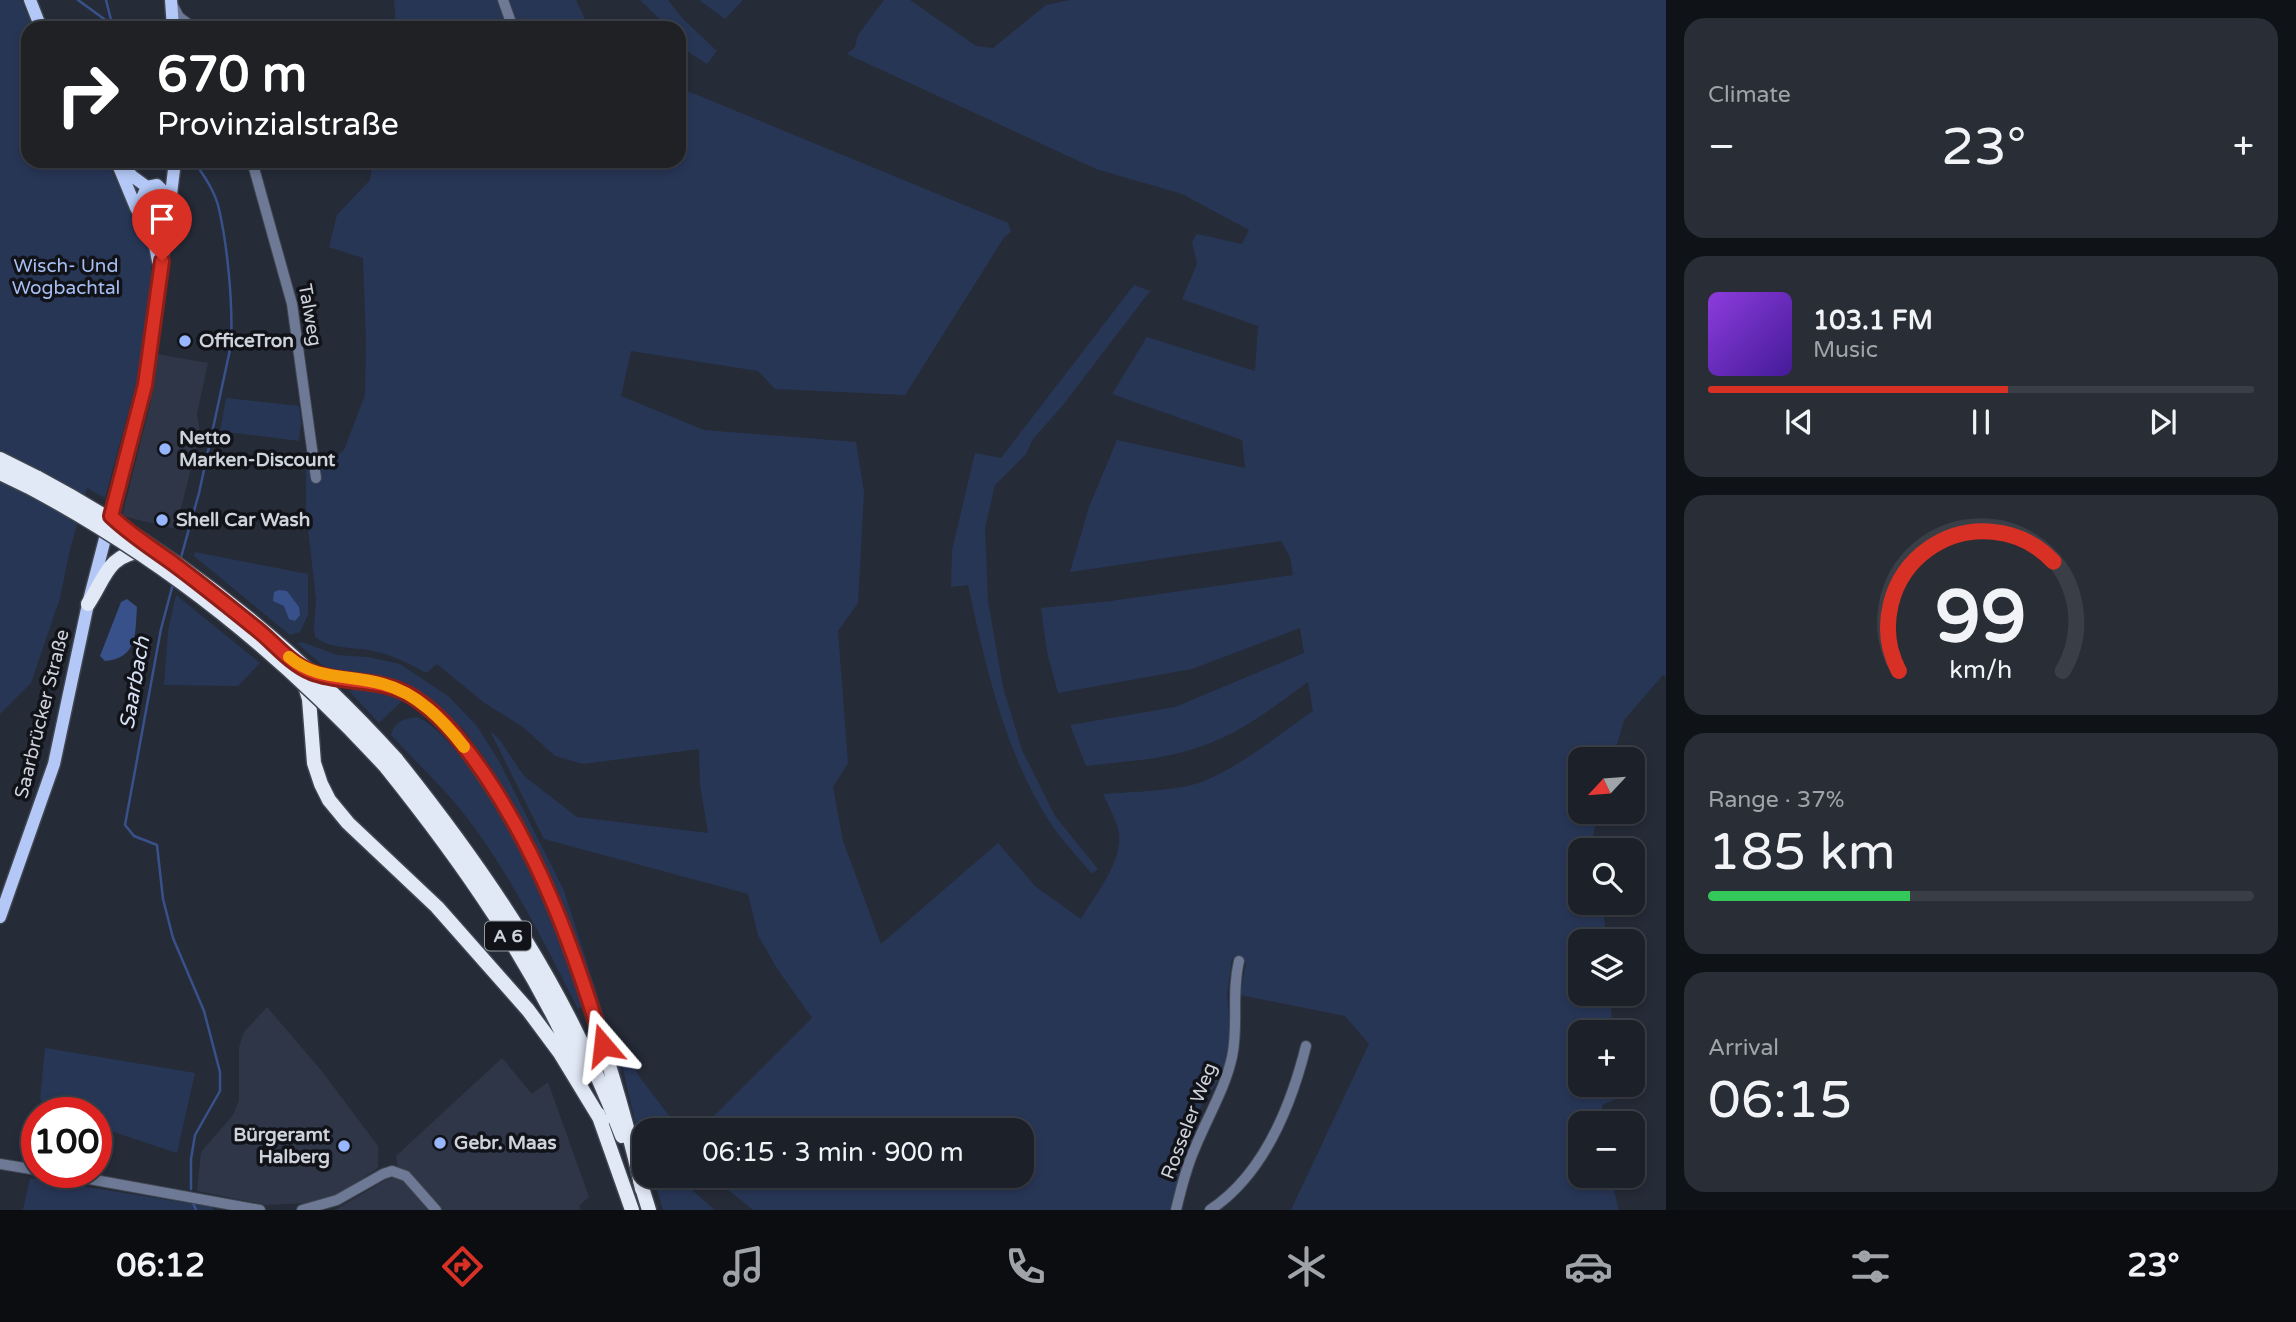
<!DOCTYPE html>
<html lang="en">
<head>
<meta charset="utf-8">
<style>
  :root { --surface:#1c2029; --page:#292d35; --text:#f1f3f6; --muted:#a0a3a8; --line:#3a3e46; --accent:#d93025 }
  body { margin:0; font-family:"Varela Round",sans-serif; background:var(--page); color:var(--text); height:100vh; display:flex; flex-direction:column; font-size:26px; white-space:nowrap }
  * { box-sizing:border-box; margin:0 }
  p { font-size:23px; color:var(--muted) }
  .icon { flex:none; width:38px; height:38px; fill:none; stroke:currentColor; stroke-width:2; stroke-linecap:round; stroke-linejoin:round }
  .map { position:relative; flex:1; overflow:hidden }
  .panel { display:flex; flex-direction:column; gap:18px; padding:18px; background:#0f1217; width:630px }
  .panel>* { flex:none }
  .guide { position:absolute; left:21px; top:21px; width:665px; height:147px; border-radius:21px; box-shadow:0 4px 10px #0003,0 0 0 2px var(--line); background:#202124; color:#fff; overflow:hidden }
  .needle { width:46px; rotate:244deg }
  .fabs { position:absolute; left:1568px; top:747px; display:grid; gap:14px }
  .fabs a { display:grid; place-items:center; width:77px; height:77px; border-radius:14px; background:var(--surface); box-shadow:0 4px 10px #0003,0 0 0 2px var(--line); font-size:35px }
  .speed { position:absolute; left:21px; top:1097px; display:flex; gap:14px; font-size:35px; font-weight:700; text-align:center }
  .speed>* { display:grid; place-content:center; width:91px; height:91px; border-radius:50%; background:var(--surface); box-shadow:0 4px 10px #0003,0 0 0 2px var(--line); line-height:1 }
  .speed .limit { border:10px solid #d22; background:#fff; color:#111 }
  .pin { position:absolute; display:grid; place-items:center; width:60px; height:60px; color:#fff; margin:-72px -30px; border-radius:50% 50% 50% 0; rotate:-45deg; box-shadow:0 0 7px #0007 }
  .pin .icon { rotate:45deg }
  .me { position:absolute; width:77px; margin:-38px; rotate:343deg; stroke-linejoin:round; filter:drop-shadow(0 0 5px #0008) }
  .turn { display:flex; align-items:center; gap:24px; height:147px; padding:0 21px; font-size:32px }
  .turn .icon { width:91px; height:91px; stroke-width:2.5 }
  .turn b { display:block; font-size:49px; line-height:60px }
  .big { font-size:52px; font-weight:600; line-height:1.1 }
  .panel .card { flex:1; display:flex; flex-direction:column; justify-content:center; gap:10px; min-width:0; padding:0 24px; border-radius:21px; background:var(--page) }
  .panel .dial { align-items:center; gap:0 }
  .dial svg { height:182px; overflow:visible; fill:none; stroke:var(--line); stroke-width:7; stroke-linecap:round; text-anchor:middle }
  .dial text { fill:var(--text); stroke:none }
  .song { display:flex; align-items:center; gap:21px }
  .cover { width:84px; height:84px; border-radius:10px; background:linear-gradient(135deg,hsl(270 70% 55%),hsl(260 70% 35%)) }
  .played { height:7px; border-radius:4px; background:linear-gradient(90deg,var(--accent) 55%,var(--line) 55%) }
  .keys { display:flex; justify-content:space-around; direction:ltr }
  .heat { display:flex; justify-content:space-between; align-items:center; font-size:38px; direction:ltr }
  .charge { height:10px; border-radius:5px; background:linear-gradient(90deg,#34c759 37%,var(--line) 0) }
  .trip { position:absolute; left:632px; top:1118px; width:402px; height:70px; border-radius:21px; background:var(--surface); box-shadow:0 4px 10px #0003,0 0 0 2px var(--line); font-weight:600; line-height:70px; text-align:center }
  .menu { display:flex; height:112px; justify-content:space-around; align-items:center; background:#0b0d10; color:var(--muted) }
  .menu .icon { width:49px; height:49px }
  .menu .selected { color:var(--accent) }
  .menu b { font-size:32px; color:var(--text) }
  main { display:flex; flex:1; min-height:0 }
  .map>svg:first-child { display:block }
</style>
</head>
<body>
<main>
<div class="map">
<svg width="1666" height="1210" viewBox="0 0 1666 1210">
  <rect width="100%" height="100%" fill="#252b37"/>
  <path fill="#2f3647" d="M 157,354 L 208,363 L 197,414 L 200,432 L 176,529 L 122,516 L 150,404 Z
    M 267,1007 L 321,1070 L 378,1146 L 378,1168 L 337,1195 L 308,1203 L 266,1205 L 197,1191 L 201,1152 L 233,1115 L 239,1100 L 239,1048 L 241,1040 L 244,1032 Z
    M 502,1058 L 532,1094 L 548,1082 L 589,1197 L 579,1206 L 581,1210 L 335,1210 L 384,1181 L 399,1175 L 396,1156 Z"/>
  <path fill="#283656" d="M 0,0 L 21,0 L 33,28 L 28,28 L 28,161 L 107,161 L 134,219 L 149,240 L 152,277 L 138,377 L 105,498 L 87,488 L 69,554 L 60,598 L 31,683 L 0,714 Z
    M 394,0 L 497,0 L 509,28 L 396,28 Z
    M 503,0 L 576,0 L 589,28 L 536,28 L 534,25 L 511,23 Z
    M 640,0 L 668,0 L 683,19 L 717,51 L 707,64 L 679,46 L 679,28 L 665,28 L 665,24 Z
    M 699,0 L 743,0 L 725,19 Z
    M 884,0 L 910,0 L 976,46 L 993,48 L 1046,5 L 1070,0 L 1666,0 L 1666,677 L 1663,675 L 1624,720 L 1613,759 L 1580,760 L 1580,812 L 1599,812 L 1589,850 L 1580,850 L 1580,903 L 1603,903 L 1606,941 L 1580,942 L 1580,994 L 1610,994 L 1613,1032 L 1580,1032 L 1580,1085 L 1617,1085 L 1618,1098 L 1602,1105 L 1603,1123 L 1580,1124 L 1580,1176 L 1610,1176 L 1619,1210 L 1291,1210 L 1369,1044 L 1345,1016 L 1240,995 L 1246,963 L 1232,959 L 1227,994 L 1230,1026 L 1227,1055 L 1222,1074 L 1199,1110 L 1172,1210 L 753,1210 L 711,1176 L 1022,1176 L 1022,1130 L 700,1130 L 812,1018 L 776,967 L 758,935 L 748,894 L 544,839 L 490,731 L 499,739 L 524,776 L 577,817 L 708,833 L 700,785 L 699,749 L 583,764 L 555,756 L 523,727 L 483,702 L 437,664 L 426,673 C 407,662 390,654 369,650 C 349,647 332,649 315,637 L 314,627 L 316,600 L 306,510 L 306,453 L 312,463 L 328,462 L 344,450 L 365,395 L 366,342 L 363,258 L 329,247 L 337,215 L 370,180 L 373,161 L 679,161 L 679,93 L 685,90 L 1008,223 L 1011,232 L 1005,236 L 905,395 L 775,389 L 758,371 L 631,351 L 621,396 L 704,430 L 856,442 L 864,492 L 858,603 L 838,631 L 848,763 L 833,787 L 843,841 L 881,944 L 998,843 L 1036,887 L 1081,919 C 1095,895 1126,858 1118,829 C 1115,817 1108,805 1103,794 C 1129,792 1181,791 1204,781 C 1243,765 1278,735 1313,711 L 1308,682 C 1275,706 1241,733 1202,746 C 1165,760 1125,761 1086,766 L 1070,725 L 1175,707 L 1304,653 L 1300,628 L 1192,669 L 1058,693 L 1047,652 L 1041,608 L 1111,601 L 1293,575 L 1290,557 L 1281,541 L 1070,572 L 1089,507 L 1117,440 L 1245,468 L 1242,440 L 1112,394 L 1147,337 L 1255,371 L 1258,326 L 1182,299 L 1197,264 L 1192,242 L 1197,234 L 1242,244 L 1249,230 L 1182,194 L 1096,169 L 847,54 L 855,47 L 858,35 Z
    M 1134,285 L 1150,291 L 1063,405 L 1033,439 L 1026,454 L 995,485 L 985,528 L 988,601 L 1003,687 L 1022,750 L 1055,816 L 1098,869 L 1092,874 C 1079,858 1063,842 1051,824 C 1004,752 986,667 968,585 L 951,587 L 952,550 L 975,453 L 1001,458 Z
    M 226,398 L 299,406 L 301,422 L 299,441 L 220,431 Z
    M 195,552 L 308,574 L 308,615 L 300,632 L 290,635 L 194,556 Z
    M 176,595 L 260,663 L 238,686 L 164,685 L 168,631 Z
    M 302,642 L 337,655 L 368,657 L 400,664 L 448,696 L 477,726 L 499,761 L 564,891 L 622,1071 L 618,1072 L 578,947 L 558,893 L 534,843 L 490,766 L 463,729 L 405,682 L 367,674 L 330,672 L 297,643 Z
    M 359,689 L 373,689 L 403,700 L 379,723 L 349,691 Z
    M 417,717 C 434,725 444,737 457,752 C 520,824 552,917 584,1006 L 578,1009 C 544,942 510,873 464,814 C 442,786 415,761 391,735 C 395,721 403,719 417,717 Z
    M 617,1042 L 641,1079 L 680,1130 L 644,1130 L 644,1149 L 636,1126 Z
    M 45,1048 L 195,1073 L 177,1153 L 96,1126 L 96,1113 L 73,1113 L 40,1100 Z
    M 653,1176 L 676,1176 L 715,1210 L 663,1210 Z
    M 30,1178 L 212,1207 L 214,1210 L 23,1210 Z"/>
  <path fill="#39518b" d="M 279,590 L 287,591 L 299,607 L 300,615 L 295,621 L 289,619 L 284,606 L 273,601 L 274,592 Z
    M 127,599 L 137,607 C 135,634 138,658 105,661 L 100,656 L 121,602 Z"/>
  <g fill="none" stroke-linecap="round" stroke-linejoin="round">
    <path stroke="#39518b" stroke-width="2.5" d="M 78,0 L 111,24
      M 106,0 L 113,28
      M 180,561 L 199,493 L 231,345 C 233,305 228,249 219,209 C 215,191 204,176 194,161
      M 173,584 L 161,629 L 125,825 L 134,836 L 157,845 L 163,899 L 173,938 L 204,1011 L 220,1072 L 220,1091 L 195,1135 L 191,1159 L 191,1189
      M 193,1203 L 196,1210"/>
    <defs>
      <path id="minor" d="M 503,0 L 513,28
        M 173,6 L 179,17 L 194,28
        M 252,161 L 292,304 L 316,478
        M 0,1164 L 37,1170
        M 51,1172 L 260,1210
        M 302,1210 L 337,1200 L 383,1174 L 392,1171 L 406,1176 L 436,1210
        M 1176,1210 C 1181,1189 1186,1168 1195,1148 C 1207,1118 1225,1089 1232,1057 C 1239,1025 1231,994 1239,961
        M 1210,1210 C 1263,1175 1291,1106 1306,1046"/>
      <path id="major" d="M 30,0 L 41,28
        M 171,0 L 173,28
        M 122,164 L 132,176 L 147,187
        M 119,167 L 136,208 L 152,231 L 158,261
        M 157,185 L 147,187 L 141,200 C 144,212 152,214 163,212
        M 170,203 L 175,161
        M 0,917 L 54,764 L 88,604 L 145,385 L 165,239 L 165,197 L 164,192 L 157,185"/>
      <path id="highway" d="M 0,459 L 38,478
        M 0,473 L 33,489
        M 88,604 C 106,577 107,555 143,551
        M 306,669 C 340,686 379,675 413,697 C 443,716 465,746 484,775 C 539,855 571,943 600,1036 C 616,1087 631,1137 642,1189
        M 304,683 L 309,699 L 314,763 L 321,784 L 329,800 L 348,823 L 437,907 L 528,1010 L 560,1053 L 602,1122
        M 396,759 C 492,879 567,992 622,1136
        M 386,767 C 463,863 533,963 582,1076
        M 598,1114 L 632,1210
        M 640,1181 L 649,1210"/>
    </defs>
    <use href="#minor" stroke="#404651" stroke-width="12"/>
    <use href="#major" stroke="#404651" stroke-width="15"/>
    <use href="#highway" stroke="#404651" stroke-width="17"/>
    <use href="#minor" stroke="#6d7995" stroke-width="10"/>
    <use href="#major" stroke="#b3c8f6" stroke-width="12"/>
    <use href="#highway" stroke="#e1e8f6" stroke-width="14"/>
    <defs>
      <path id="highway-bridge" d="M 38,478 C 173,550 294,646 396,759
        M 33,489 C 170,563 281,653 386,767"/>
    </defs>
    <use href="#highway-bridge" stroke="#404651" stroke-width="17" stroke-linecap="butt"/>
    <use href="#highway-bridge" stroke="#e1e8f6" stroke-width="14"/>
  </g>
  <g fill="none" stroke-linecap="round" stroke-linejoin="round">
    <defs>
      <path id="route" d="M 162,261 L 145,385 L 111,516 C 131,535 152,548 174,564 C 201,584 227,605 253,626 C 272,640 289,663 311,672 C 345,685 381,677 413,697 C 443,716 465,746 485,775 C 541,858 574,950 603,1045"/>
    </defs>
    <use href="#route" stroke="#8d1f18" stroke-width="18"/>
    <use href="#route" stroke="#d93025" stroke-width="12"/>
    <path stroke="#f59e0b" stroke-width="12" d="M 289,657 C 317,681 350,674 383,684 C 417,693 443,720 464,747"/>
  </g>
  <g fill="#97b6fd" stroke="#111319" stroke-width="2.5">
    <circle cx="185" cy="341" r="7"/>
    <circle cx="165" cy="449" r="7"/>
    <circle cx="162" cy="520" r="7"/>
    <circle cx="440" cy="1143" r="7"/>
    <circle cx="344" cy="1146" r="7"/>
  </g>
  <g text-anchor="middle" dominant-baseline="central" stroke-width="7" stroke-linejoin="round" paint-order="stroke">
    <rect fill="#111319" stroke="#9599a0" stroke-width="2" x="485" y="921.5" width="46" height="29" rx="5"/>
    <g font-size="18" font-weight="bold" fill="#ced2da">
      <text x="508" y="936">A 6</text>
    </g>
    <g font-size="19" fill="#a7bef2" stroke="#111319">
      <text x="66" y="266">Wisch- Und<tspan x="66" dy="22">Wogbachtal</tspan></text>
    </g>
    <g font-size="19" fill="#ced2da" stroke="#111319">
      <text transform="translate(310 315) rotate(80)">Talweg</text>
      <text transform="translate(42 714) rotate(-76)">Saarbrücker Straße</text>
      <text transform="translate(1189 1121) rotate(-69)">Rosseler Weg</text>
    </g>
    <g font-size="19" font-weight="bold" fill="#ced2da" stroke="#111319" text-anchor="start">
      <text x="199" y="341">OfficeTron</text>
      <text x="179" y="438">Netto<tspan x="179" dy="22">Marken-Discount</tspan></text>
      <text x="176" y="520">Shell Car Wash</text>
      <text x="330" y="1135" text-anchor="end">Bürgeramt<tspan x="330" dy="22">Halberg</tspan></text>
      <text x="454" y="1143">Gebr. Maas</text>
    </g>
    <g font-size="21" font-style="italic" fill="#d8e1f3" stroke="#111319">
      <text transform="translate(135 683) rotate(-80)">Saarbach</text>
    </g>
  </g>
</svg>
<div class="fabs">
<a><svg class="needle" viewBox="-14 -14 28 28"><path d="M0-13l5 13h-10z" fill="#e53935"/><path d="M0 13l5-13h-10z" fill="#a0a3a8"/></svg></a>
<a><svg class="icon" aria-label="search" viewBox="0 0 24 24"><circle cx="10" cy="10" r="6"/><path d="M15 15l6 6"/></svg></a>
<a><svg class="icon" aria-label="layers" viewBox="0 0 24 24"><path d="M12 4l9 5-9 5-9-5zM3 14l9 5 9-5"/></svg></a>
<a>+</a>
<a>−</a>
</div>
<div class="speed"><div class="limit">100</div></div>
<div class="pin" style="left:162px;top:261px;background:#d93025"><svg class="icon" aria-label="arrive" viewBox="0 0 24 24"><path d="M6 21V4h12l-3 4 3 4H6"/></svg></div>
<svg class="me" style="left:603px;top:1045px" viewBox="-20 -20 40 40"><path d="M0-17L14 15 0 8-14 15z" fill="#d93025" stroke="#fff" stroke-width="4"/></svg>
<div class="trip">06:15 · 3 min · 900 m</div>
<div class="guide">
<div class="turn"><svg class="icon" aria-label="right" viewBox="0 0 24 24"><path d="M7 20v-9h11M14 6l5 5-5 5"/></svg><div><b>670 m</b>Provinzialstraße</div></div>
</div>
</div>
<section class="panel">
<div class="card"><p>Climate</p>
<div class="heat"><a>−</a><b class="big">23°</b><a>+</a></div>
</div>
<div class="card">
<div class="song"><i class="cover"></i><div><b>103.1 FM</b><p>Music</p></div></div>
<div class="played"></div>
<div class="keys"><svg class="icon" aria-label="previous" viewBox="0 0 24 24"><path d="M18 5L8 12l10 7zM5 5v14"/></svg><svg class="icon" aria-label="pause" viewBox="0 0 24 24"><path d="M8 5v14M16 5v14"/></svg><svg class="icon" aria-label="next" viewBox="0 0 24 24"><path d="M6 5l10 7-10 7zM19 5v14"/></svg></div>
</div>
<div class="card dial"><svg viewBox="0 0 100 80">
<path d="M14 69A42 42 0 1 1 86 69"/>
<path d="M14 69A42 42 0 0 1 82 21" stroke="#d93025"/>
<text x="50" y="56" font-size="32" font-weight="700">99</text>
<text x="50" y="72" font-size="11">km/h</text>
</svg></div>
<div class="card"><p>Range · 37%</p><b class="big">185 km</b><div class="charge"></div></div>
<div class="card"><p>Arrival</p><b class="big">06:15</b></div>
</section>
</main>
<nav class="menu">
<b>06:12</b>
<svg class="icon selected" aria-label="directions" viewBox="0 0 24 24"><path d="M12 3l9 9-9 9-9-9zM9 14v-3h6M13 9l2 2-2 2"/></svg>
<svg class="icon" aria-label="music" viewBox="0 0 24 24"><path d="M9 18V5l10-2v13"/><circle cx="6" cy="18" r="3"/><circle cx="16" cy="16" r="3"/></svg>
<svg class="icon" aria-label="phone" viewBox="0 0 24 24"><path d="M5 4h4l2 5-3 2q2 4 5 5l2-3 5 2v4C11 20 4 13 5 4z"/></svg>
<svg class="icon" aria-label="climate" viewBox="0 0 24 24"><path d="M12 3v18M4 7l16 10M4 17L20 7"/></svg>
<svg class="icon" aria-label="car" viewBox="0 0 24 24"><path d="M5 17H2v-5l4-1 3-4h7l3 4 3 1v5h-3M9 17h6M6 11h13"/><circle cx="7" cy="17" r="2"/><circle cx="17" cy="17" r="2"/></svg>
<svg class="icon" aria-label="filters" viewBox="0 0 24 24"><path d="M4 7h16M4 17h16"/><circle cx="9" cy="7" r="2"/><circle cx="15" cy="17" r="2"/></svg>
<b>23°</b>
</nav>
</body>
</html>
